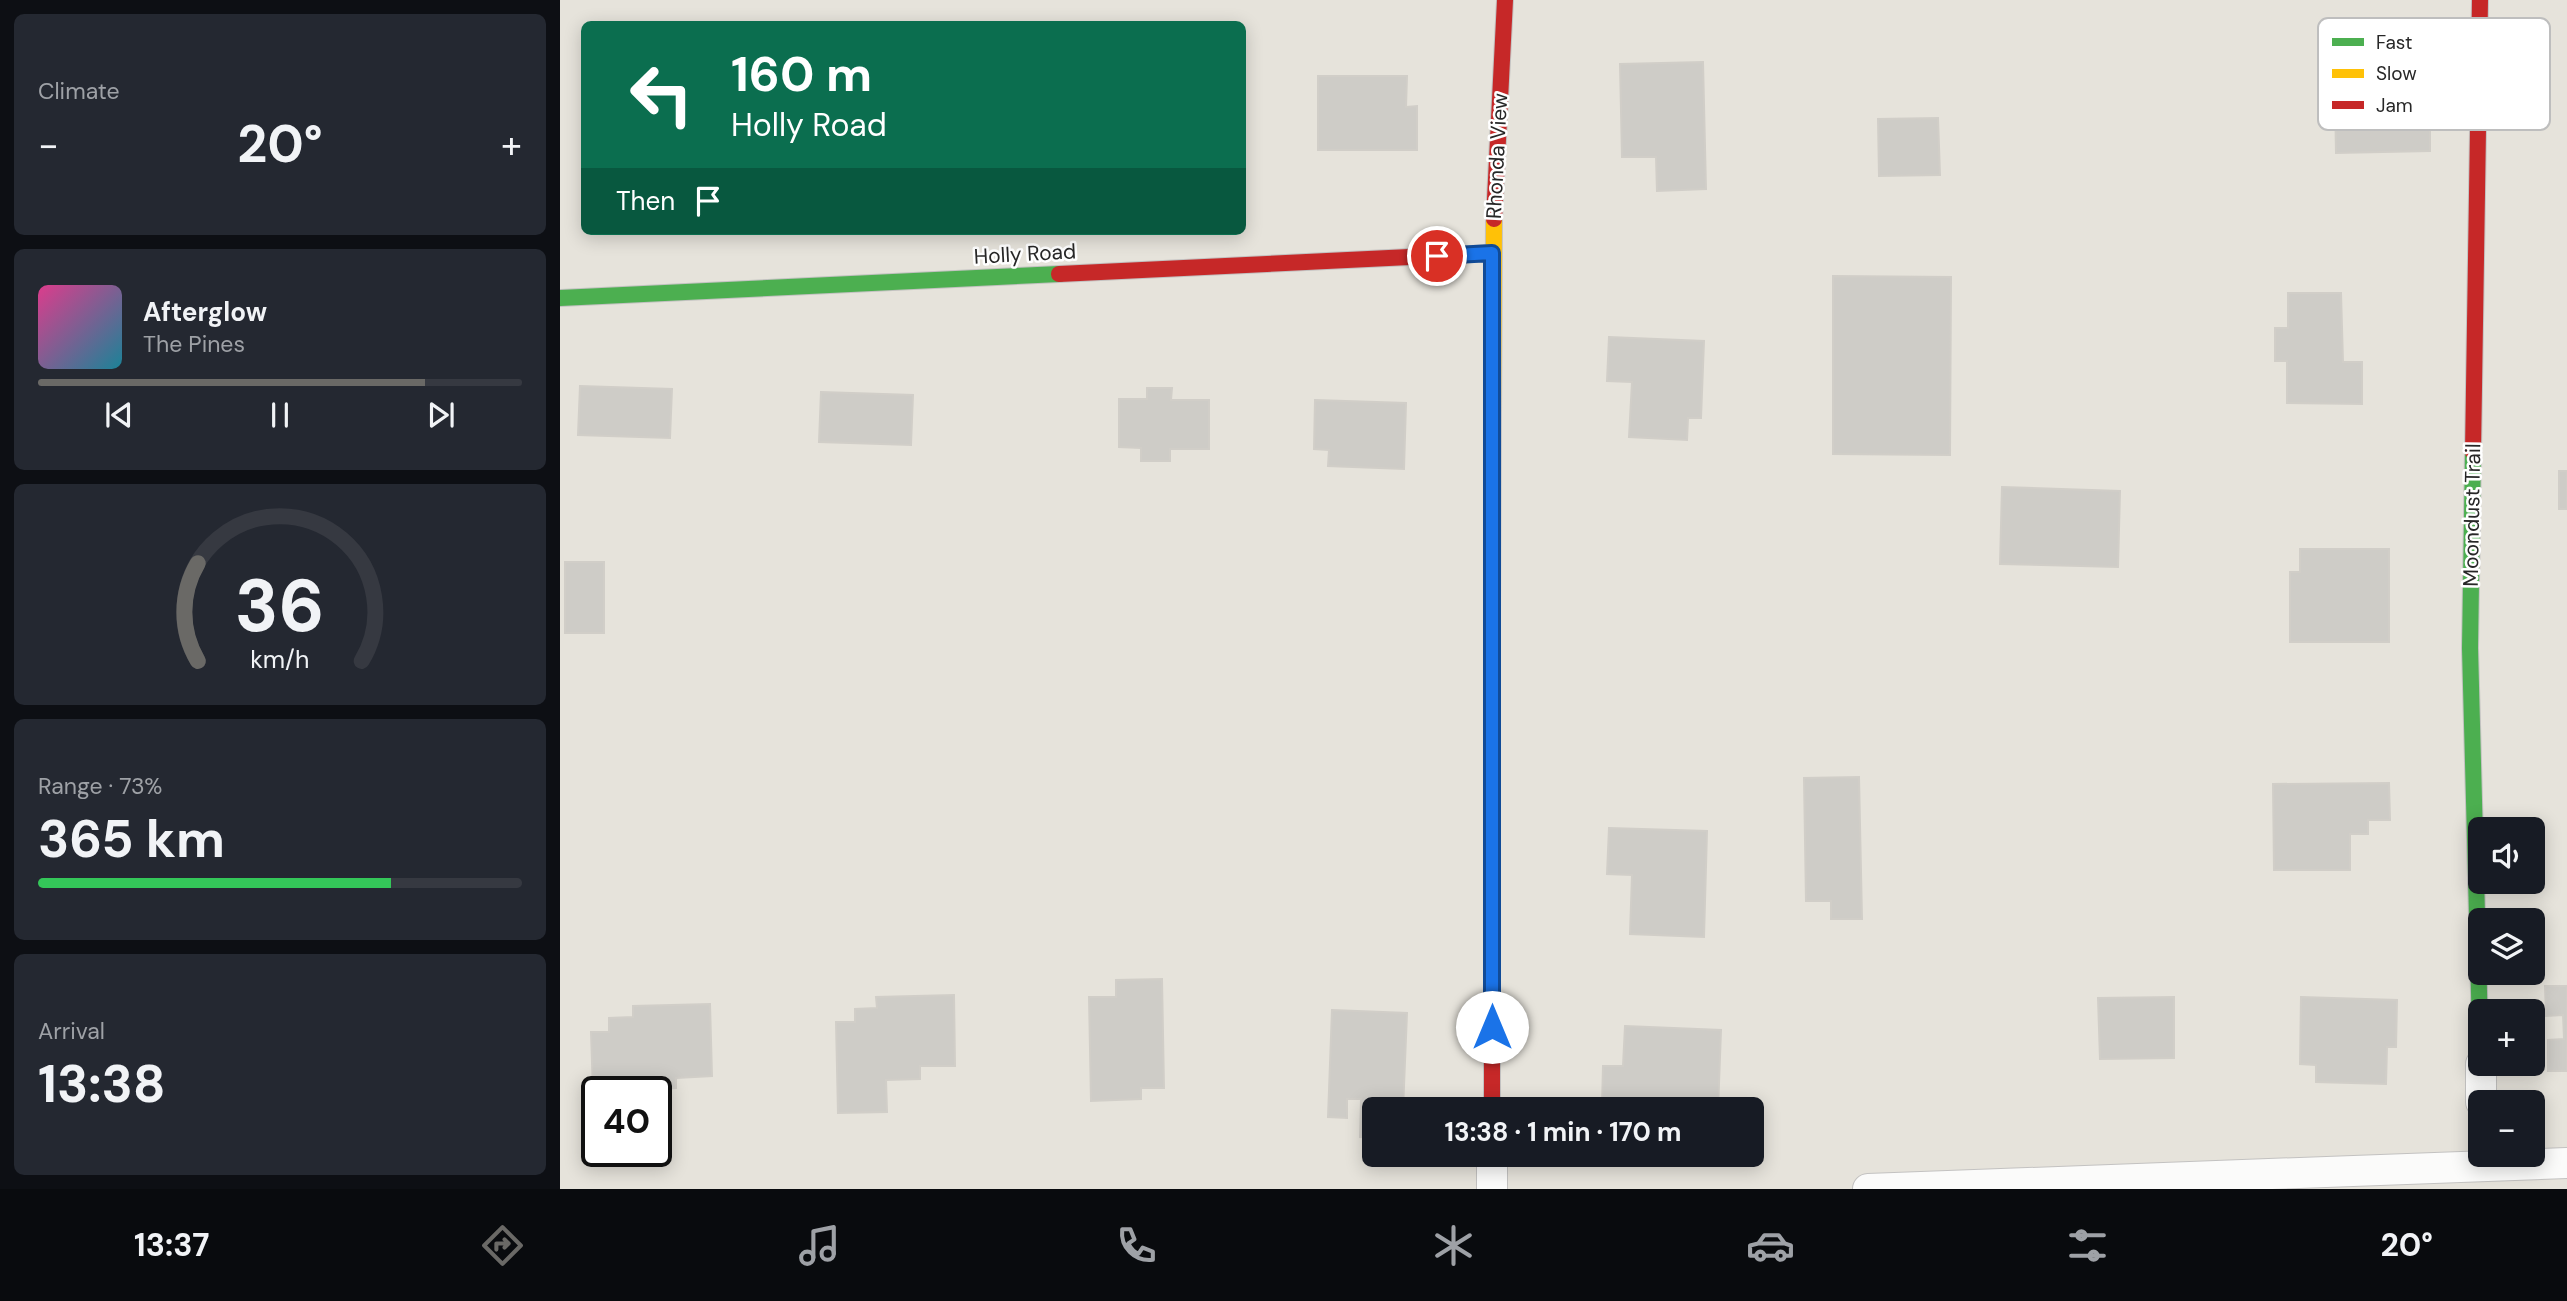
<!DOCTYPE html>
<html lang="en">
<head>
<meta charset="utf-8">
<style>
  :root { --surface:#171b24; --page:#242831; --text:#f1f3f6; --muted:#9ea1a6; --line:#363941; --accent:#6a6966 }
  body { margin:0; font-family:"DM Sans",sans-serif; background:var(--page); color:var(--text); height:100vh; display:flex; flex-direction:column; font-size:26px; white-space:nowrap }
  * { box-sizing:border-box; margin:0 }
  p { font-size:23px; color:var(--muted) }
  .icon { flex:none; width:38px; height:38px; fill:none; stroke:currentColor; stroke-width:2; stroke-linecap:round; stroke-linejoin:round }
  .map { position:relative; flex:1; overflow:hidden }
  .side { display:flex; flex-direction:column; gap:14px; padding:14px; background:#0d0f14; width:560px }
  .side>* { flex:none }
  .guide { position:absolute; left:21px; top:21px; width:665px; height:214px; border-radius:10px; box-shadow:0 4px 18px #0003; background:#0b6e4f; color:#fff; overflow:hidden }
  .buttons { position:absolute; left:1908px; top:817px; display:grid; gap:14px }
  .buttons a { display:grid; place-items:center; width:77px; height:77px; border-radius:10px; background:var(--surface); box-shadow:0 4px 18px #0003; font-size:35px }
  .speed { position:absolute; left:21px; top:1076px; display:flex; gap:14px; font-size:35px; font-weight:700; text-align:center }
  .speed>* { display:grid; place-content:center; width:91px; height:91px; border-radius:50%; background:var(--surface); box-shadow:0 4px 18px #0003; line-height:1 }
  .speed .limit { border:4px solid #111; border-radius:10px; background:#fff; color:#111 }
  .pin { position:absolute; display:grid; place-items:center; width:60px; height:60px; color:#fff; margin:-30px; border:4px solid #fff; border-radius:50%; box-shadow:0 2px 7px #0007 }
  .me { position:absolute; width:77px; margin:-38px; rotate:0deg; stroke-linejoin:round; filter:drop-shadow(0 0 5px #0008) }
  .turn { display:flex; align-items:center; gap:24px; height:147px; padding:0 35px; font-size:32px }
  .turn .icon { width:91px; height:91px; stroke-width:2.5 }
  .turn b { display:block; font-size:49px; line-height:60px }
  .then { display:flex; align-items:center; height:66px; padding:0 35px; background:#0003; gap:14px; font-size:26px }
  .big { font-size:52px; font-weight:700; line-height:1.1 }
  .side .tile { flex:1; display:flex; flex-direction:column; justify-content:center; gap:10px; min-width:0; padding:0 24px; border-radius:10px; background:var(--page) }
  .side .dial { align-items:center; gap:0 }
  .dial svg { height:182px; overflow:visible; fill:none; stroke:var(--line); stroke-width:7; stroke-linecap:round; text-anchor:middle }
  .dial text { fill:var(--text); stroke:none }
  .song { display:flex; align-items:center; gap:21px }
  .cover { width:84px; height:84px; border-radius:10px; background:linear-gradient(135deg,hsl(330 70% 55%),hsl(190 70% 35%)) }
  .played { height:7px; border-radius:4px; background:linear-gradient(90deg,var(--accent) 80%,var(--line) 80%) }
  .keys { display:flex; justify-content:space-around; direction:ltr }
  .heat { display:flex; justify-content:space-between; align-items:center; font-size:38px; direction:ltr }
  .charge { height:10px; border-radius:5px; background:linear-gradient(90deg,#34c759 73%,var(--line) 0) }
  .trip { position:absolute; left:802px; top:1097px; width:402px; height:70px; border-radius:10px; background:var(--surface); box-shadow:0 4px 18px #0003; font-weight:700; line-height:70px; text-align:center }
  .tabs { display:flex; height:112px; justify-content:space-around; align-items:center; background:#090b0e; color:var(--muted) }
  .tabs .icon { width:49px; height:49px }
  .tabs .selected { color:var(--accent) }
  .tabs b { font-size:32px; color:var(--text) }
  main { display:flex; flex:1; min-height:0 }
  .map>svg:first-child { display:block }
</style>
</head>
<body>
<main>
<section class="side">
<div class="tile"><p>Climate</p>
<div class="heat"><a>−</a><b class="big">20°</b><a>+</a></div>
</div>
<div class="tile">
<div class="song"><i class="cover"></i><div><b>Afterglow</b><p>The Pines</p></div></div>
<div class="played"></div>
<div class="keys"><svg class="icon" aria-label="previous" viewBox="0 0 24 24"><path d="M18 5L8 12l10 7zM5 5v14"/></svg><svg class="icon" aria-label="pause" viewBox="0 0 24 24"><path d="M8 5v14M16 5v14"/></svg><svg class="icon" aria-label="next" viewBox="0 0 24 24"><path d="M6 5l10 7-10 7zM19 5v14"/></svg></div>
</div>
<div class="tile dial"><svg viewBox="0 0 100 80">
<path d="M14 69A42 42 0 1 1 86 69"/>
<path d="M14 69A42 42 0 0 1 14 26" stroke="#6a6966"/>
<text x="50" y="56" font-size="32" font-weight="700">36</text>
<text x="50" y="72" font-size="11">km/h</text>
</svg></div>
<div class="tile"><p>Range · 73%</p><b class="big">365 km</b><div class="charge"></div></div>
<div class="tile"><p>Arrival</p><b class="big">13:38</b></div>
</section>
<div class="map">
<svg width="2007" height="1189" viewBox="0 0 2007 1189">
  <rect width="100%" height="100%" fill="#e6e3db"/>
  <path fill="#ceccc7" stroke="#d1cec8" stroke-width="2" d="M 1868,41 L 1869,75 L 1834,75 L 1835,117 L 1870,116 L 1870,151 L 1776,153 L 1774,42 Z
    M 1143,62 L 1146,189 L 1097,191 L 1096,157 L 1062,157 L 1060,64 Z
    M 758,76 L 847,76 L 846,107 L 857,106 L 857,150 L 758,150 Z
    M 1378,118 L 1380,175 L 1319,176 L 1318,119 Z
    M 1273,276 L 1391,277 L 1390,455 L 1273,454 Z
    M 1728,293 L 1781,293 L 1783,362 L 1802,362 L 1802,404 L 1727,403 L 1727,361 L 1715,361 L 1715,328 L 1728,328 Z
    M 1049,337 L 1144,341 L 1141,418 L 1128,418 L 1127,440 L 1069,437 L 1072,382 L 1047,381 Z
    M 20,386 L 112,389 L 110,438 L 18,435 Z
    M 587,388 L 612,388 L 611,400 L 649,400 L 649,449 L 610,449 L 610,461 L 581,461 L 581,448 L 559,447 L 559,399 L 587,399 Z
    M 261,392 L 353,395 L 351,445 L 259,442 Z
    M 755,400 L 846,403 L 844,469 L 768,466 L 769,450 L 754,449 Z
    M 1999,471 L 2007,471 L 2007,509 L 1999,509 Z
    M 1442,487 L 1560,491 L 1558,567 L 1440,564 Z
    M 1740,549 L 1829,549 L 1829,642 L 1730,642 L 1730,572 L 1740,572 Z
    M 5,562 L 44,562 L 44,633 L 5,633 Z
    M 1299,777 L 1302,919 L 1271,919 L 1271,901 L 1246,901 L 1244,778 Z
    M 1829,783 L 1830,820 L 1808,820 L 1808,834 L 1790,834 L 1790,870 L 1714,870 L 1713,784 Z
    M 1049,828 L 1147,831 L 1144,937 L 1070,934 L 1072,875 L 1047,874 Z
    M 602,979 L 604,1088 L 581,1088 L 581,1099 L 531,1101 L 529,997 L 556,997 L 556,980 Z
    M 1985,986 L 2007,986 L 2007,1071 L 1988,1071 L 1988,1040 L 2004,1039 L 2003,1015 L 1986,1016 Z
    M 394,995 L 395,1066 L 360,1066 L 360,1079 L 326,1080 L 327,1112 L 278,1113 L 276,1022 L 295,1022 L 295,1009 L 317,1008 L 316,997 Z
    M 1614,997 L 1614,1058 L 1540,1059 L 1538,998 Z
    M 1741,997 L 1837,1000 L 1836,1047 L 1827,1047 L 1826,1084 L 1756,1082 L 1756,1065 L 1740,1064 Z
    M 150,1004 L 152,1076 L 116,1078 L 116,1088 L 81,1090 L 81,1092 L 37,1092 L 37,1122 L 34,1122 L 31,1032 L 49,1032 L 49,1018 L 73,1017 L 73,1006 Z
    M 772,1010 L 847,1013 L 843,1110 L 814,1110 L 814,1138 L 800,1137 L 801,1099 L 787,1099 L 787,1118 L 768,1117 Z
    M 1065,1026 L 1161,1030 L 1158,1110 L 1042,1106 L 1043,1066 L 1063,1066 Z"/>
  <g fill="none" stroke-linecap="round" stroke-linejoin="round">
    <defs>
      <path id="street" d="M 1921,1064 L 1921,1102
        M 932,1155 L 932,1189
        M 1308,1189 L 2007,1163"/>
      <path id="fast" d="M 0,298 L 499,274
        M 1913,452 L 1910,648 L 1920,1030"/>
      <path id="slow" d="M 932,611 L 934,219"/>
      <path id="jam" d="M 934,219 L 945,0
        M 499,274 L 932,253
        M 1913,452 L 1920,0
        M 932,611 L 932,1110"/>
    </defs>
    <use href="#street" stroke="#c3c2c1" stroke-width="32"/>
    <use href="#fast" stroke="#c3c2c1" stroke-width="18"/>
    <use href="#slow" stroke="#c3c2c1" stroke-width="18"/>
    <use href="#jam" stroke="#c3c2c1" stroke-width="18"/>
    <use href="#street" stroke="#fbfbfa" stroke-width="30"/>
    <use href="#fast" stroke="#4caf50" stroke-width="16"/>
    <use href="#slow" stroke="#ffc107" stroke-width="16"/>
    <use href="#jam" stroke="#c62828" stroke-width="16"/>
  </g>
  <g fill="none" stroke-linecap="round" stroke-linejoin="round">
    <defs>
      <path id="route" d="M 877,256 L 932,253 L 932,1027"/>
    </defs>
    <use href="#route" stroke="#114b97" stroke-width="18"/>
    <use href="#route" stroke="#1a73e8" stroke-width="12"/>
  </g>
  <g text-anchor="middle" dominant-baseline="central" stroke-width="5" stroke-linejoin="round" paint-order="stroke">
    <g font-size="21" fill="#272727" stroke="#fff">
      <text transform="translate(937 156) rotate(-87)">Rhonda View</text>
      <text transform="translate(465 254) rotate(-3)">Holly Road</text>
      <text transform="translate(1912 515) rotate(-89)">Moondust Trail</text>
    </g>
  </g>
  <rect x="1758" y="18" width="232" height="112" rx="10" fill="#fff" stroke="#bebebe" stroke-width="2"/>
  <rect x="1772" y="38" width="32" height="8" fill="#4caf50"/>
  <rect x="1772" y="69" width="32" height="9" fill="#ffc107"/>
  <rect x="1772" y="101" width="32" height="8" fill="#c62828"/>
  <g font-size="19" fill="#272727">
    <text x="1816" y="49">Fast</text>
    <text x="1816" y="80">Slow</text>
    <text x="1816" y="112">Jam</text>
  </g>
</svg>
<div class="buttons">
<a><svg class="icon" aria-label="sound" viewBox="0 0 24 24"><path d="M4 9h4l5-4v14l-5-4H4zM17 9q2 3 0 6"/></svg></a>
<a><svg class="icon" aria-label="layers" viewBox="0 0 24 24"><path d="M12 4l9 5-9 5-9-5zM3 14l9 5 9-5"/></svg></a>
<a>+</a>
<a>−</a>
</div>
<div class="speed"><div class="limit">40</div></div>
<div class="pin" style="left:877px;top:256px;background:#d93025"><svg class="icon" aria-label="arrive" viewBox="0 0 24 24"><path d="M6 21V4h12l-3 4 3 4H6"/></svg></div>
<svg class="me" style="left:932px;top:1027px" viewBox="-20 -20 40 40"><circle r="19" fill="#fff"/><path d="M0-13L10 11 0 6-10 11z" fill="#1a73e8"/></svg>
<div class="trip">13:38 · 1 min · 170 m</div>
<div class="guide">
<div class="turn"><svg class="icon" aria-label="left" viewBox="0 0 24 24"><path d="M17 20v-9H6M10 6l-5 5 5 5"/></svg><div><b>160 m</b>Holly Road</div></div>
<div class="then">Then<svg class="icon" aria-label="arrive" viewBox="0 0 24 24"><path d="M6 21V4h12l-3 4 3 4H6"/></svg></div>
</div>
</div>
</main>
<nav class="tabs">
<b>13:37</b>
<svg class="icon selected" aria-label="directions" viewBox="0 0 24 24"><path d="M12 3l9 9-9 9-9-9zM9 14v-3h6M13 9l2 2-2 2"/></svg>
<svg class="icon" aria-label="music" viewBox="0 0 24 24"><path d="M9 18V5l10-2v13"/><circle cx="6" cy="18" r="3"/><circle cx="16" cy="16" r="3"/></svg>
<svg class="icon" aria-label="phone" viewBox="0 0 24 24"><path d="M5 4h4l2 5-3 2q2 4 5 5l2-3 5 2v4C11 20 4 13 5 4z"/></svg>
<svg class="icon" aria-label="climate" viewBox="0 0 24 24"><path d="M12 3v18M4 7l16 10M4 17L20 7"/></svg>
<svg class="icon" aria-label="car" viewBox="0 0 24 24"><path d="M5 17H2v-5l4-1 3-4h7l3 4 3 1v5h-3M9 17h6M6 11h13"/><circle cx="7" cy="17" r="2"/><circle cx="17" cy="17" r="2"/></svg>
<svg class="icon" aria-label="filters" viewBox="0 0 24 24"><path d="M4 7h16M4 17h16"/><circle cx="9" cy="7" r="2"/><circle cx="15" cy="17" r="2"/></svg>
<b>20°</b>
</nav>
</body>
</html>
